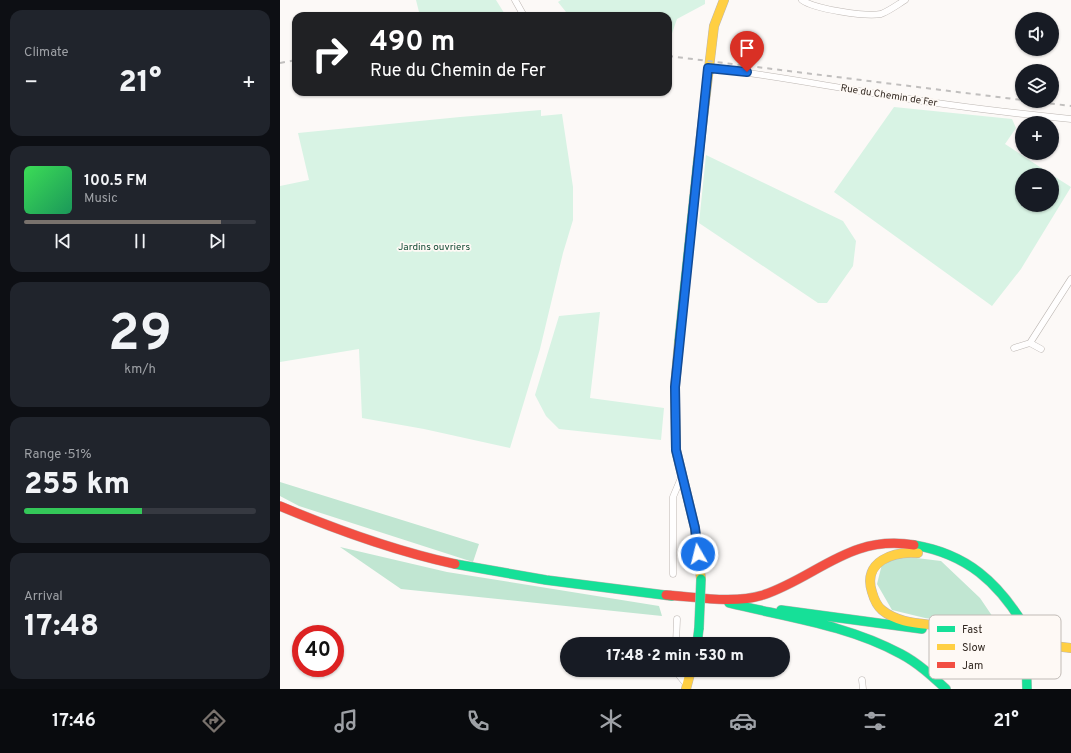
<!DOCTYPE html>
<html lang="en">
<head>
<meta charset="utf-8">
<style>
  :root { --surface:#171b24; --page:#20242c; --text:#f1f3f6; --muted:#9ea1a6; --line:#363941; --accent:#79726d }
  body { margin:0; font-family:Overpass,sans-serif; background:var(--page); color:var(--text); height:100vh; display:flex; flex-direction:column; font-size:15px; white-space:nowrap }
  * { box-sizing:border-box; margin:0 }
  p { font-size:13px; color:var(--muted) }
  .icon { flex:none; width:22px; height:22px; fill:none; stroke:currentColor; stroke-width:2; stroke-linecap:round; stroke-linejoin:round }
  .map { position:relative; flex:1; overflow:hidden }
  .side { display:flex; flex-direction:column; gap:10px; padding:10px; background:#0d0f14; width:280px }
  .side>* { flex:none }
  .guide { position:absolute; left:12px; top:12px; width:380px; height:84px; border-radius:12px; box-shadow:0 1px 3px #0004; background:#202124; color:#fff; overflow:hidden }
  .tools { position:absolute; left:735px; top:12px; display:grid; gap:8px }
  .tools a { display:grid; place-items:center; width:44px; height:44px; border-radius:50%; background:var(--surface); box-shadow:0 1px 3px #0004; font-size:20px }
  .speed { position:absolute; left:12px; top:625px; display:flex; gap:8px; font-size:20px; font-weight:700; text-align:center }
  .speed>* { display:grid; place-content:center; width:52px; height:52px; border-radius:50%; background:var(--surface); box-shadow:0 1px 3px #0004; line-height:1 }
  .speed .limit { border:6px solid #d22; background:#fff; color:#111 }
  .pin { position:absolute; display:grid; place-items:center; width:34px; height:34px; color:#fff; margin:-41px -17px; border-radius:50% 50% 50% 0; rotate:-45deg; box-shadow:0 0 4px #0007 }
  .pin .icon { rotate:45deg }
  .me { position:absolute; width:44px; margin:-22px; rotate:352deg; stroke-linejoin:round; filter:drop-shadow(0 0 3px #0008) }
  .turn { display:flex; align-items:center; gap:14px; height:84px; padding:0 12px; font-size:18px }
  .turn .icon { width:52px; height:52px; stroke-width:2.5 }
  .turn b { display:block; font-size:28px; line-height:34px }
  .big { font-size:30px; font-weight:800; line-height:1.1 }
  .side .tile { flex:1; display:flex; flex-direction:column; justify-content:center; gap:6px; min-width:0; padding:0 14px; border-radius:12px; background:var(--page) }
  .side .dial { align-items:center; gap:0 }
  .dial b { font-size:52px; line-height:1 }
  .song { display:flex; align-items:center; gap:12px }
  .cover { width:48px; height:48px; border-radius:6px; background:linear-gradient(135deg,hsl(130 70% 55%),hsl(150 70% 35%)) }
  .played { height:4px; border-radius:2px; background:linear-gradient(90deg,var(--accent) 85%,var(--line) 85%) }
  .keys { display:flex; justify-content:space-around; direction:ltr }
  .heat { display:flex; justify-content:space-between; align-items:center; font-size:22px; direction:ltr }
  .charge { height:6px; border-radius:3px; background:linear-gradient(90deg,#34c759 51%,var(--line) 0) }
  .trip { position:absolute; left:280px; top:637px; width:230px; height:40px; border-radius:20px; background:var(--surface); box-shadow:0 1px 3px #0004; font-weight:800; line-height:40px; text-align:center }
  .dock { display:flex; height:64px; justify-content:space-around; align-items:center; background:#090b0e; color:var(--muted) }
  .dock .icon { width:28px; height:28px }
  .dock .selected { color:var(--accent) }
  .dock b { font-size:18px; color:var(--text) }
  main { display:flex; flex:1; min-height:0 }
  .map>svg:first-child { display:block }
</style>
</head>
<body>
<main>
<section class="side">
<div class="tile"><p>Climate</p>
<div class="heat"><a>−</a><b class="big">21°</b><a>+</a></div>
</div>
<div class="tile">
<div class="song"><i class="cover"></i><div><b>100.5 FM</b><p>Music</p></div></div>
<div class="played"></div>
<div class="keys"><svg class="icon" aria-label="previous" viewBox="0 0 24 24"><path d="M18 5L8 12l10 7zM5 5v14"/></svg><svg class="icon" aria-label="pause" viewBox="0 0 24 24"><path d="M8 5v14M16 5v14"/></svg><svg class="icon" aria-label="next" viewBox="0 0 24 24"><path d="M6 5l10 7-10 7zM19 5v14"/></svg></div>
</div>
<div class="tile dial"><b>29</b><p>km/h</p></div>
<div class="tile"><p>Range · 51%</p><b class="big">255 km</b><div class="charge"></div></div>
<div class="tile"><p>Arrival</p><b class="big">17:48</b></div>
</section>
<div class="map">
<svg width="791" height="689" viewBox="0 0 791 689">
  <rect width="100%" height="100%" fill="#fcf9f7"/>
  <path fill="#d8f3e4" d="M 136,0 L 216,0 L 226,16 L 140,16 Z
    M 281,0 L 425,0 L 425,4 L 397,19 L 388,45 L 388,16 L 278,16 L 286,12 L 278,2 Z
    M 614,107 L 732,119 L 736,128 L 725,144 L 772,175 L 742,175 L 742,205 L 772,205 L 772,175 L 791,187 L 741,269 L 712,306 L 554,192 Z
    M 261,110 L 261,116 L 282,114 L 293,187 L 293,220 L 283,253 L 260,349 L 230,448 L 144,429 L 82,418 L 79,349 L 0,362 L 0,186 L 29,180 L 18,133 L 180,117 Z
    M 426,155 L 563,221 L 576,241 L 573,266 L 547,303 L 538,303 L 419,223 Z
    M 320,312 L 310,398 L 384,408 L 381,440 L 279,429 L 266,416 L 255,395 L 279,316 Z"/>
  <path fill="#c1e6d2" d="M 0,482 L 199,544 L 193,562 L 19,506 L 0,496 Z
    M 60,547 L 167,572 L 379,606 L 382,616 L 121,589 Z
    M 620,556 L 661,561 L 700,598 L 721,629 L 645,618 L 612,610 L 597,584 L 602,564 Z"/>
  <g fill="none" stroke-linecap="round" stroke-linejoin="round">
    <defs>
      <path id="street" d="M 235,0 L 244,16
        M 522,0 C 534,9 586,17 601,14 C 609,11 617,5 625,0
        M 428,68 C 489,74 550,87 611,96 C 671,106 731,113 791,119
        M 750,343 L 791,279
        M 734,348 L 750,343 L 761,349
        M 393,574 L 393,497 L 401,478
        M 396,644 L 397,619
        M 397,670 L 398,674 L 407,685
        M 582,680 L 583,689"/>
      <path id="fast" d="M 399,342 L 418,160
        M 634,545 C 687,554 718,582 745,627
        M 175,564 L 266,580 L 392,596
        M 449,603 C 506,617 568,625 621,654 C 638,663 652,676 666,689
        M 501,610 L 642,629
        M 417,644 L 419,628
        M 746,655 L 747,689"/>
      <path id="slow" d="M 418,160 L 434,26 L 444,0
        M 399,342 L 395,387 L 396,450 L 415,528 L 421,579
        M 638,553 C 614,551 582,561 592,592 C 594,599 597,606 602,610 C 620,625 646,623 667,627 C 677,629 687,633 696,637
        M 690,636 L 791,648
        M 406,689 L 411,670"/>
      <path id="jam" d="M 0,506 C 57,530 115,551 175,564
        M 386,595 C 417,597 453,604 483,595 C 537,577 570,534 634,545"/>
    </defs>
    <use href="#street" stroke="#bcb6b2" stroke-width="7"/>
    <use href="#fast" stroke="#bcb6b2" stroke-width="10"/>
    <use href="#slow" stroke="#bcb6b2" stroke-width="10"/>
    <use href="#jam" stroke="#bcb6b2" stroke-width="10"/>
    <use href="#street" stroke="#fffefe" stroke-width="6"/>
    <use href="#fast" stroke="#16e098" stroke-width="9"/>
    <use href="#slow" stroke="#ffcf43" stroke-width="9"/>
    <use href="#jam" stroke="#f24e42" stroke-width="9"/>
    <path stroke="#c1bfbe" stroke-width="2" stroke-dasharray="5 5" stroke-linecap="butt" d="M 388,56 L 742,100
      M 0,63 L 16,60
      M 750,101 L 791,106"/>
    <defs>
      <path id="fast-bridge" d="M 419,628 L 421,579"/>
      <path id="slow-bridge" d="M 745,627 L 754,659"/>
    </defs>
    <use href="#fast-bridge" stroke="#bcb6b2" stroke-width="10" stroke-linecap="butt"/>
    <use href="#slow-bridge" stroke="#bcb6b2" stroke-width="10" stroke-linecap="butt"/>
    <use href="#fast-bridge" stroke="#16e098" stroke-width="9"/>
    <use href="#slow-bridge" stroke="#ffcf43" stroke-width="9"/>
  </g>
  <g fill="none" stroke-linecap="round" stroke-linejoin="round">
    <defs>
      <path id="route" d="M 418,554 L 415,528 L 396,450 L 395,387 L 428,68 L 467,72"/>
    </defs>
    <use href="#route" stroke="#114b97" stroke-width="10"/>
    <use href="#route" stroke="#1a73e8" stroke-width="7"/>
  </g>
  <g text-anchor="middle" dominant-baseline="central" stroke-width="3.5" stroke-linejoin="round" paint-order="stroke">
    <g font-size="10" fill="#332922" stroke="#fef9f5">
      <text transform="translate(609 96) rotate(9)">Rue du Chemin de Fer</text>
    </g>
    <g font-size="10" fill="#164c36" stroke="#fef9f5">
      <text x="154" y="247">Jardins ouvriers</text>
    </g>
  </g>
  <rect x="649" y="615" width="132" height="64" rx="6" fill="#fef9f5" stroke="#c1bbb6" stroke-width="1"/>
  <rect x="657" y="626" width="18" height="6" fill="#16e098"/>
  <rect x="657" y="644" width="18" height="6" fill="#ffcf43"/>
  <rect x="657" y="662" width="18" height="6" fill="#f24e42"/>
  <g font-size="11" fill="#332922">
    <text x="682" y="633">Fast</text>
    <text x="682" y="651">Slow</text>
    <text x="682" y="669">Jam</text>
  </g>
</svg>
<div class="tools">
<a><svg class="icon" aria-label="sound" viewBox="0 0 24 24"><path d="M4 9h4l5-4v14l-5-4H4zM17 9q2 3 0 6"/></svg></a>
<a><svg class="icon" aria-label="layers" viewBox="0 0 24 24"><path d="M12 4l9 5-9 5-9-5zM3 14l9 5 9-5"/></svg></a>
<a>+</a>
<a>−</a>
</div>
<div class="speed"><div class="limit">40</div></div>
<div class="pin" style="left:467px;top:72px;background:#d93025"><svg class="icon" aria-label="arrive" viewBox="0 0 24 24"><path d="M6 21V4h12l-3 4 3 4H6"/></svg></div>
<svg class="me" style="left:418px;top:554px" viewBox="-20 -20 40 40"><circle r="17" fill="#1a73e8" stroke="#fff" stroke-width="3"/><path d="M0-11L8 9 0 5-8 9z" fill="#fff"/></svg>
<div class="trip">17:48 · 2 min · 530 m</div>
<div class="guide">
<div class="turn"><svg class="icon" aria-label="right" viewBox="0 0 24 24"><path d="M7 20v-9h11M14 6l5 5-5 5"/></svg><div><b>490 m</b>Rue du Chemin de Fer</div></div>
</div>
</div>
</main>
<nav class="dock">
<b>17:46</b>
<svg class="icon selected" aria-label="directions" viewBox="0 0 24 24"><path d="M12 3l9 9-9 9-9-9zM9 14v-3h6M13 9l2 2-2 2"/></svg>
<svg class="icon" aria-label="music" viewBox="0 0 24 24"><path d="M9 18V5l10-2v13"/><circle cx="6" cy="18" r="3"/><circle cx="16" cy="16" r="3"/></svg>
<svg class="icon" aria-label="phone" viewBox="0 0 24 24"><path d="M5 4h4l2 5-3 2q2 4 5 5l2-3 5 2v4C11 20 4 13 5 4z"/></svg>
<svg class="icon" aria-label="climate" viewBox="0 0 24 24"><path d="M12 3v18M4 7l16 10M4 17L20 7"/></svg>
<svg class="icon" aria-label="car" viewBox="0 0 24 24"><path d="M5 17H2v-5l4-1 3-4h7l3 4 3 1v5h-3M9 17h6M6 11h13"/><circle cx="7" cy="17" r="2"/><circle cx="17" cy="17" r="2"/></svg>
<svg class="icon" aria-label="filters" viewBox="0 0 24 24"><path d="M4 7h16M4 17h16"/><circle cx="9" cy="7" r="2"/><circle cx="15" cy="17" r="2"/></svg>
<b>21°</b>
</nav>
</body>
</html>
